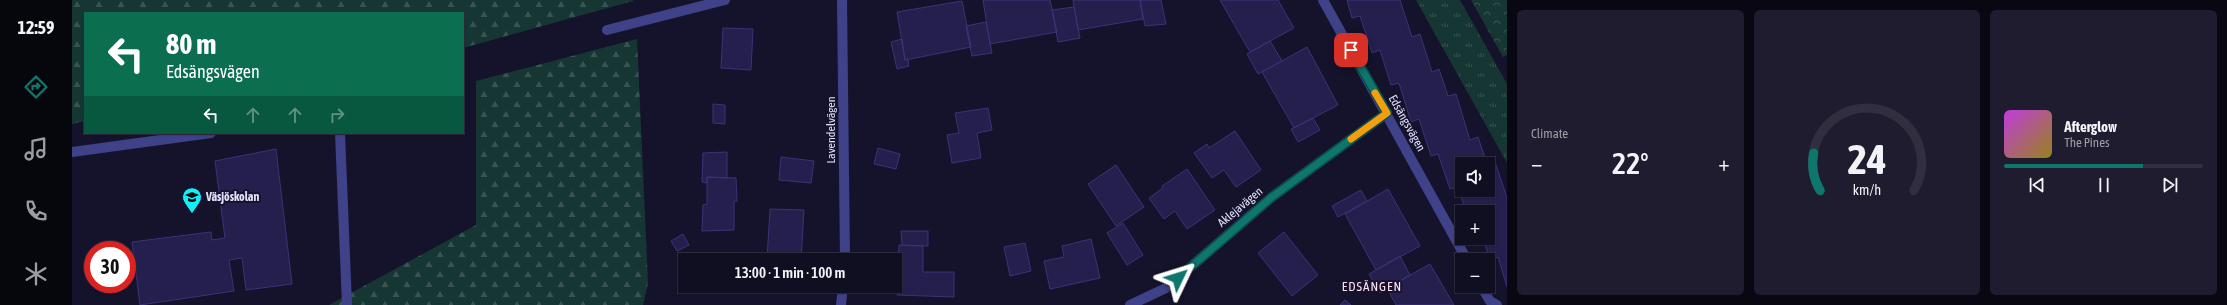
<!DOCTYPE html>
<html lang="en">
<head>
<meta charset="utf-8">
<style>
  :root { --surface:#100e21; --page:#1e1c2e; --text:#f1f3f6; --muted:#9c9ca5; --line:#302e3f; --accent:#0f766e }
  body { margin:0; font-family:"Asap Condensed",sans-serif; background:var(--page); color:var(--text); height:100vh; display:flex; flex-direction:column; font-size:15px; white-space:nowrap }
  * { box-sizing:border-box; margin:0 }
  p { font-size:13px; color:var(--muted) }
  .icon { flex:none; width:22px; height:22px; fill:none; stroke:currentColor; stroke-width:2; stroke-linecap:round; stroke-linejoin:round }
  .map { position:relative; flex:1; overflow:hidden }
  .side { display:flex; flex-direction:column; gap:10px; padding:10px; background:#090812; width:720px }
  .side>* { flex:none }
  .hud { position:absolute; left:12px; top:12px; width:380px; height:122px; border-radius:0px; box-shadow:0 1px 3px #0004,0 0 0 1px var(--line); background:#0b6e4f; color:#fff; overflow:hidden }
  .controls { position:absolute; left:1383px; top:157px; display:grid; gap:8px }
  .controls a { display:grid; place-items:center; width:40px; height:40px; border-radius:0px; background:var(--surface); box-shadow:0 1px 3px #0004,0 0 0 1px var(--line); font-size:20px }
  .speed { position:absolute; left:12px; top:241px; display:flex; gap:8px; font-size:20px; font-weight:700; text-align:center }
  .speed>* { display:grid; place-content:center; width:52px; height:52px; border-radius:50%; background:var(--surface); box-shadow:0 1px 3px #0004,0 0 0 1px var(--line); line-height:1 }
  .speed .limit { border:6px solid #d22; background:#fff; color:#111 }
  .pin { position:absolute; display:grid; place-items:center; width:34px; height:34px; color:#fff; margin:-17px; border-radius:8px; box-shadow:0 2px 6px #0006 }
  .me { position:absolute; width:44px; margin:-22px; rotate:49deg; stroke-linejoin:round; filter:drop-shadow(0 0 3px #0008) }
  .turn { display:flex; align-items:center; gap:14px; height:84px; padding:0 16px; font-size:18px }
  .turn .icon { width:52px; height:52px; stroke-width:2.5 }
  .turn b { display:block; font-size:28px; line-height:34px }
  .lanes { display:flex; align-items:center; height:38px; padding:0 16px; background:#0003; justify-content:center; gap:20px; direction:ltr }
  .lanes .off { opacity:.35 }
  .big { font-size:30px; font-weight:600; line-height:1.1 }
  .side .card { flex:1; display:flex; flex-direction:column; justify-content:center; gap:6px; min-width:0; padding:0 14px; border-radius:6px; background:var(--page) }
  .side .dial { align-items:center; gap:0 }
  .dial svg { height:104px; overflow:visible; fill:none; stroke:var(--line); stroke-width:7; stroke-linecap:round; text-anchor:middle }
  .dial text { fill:var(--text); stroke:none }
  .song { display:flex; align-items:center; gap:12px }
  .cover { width:48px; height:48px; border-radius:6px; background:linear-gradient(135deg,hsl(290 70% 55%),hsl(50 70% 35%)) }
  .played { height:4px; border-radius:2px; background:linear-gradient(90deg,var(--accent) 70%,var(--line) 70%) }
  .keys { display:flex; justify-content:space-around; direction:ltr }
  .heat { display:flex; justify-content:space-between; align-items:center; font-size:22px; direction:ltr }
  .side .tiles { flex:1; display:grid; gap:10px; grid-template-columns:repeat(3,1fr) }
  .trip { position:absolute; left:606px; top:253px; width:224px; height:40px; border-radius:0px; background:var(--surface); box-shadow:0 1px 3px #0004,0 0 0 1px var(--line); font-weight:600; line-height:40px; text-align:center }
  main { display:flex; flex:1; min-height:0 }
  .tabs { display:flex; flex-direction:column; width:72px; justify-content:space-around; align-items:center; background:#06060d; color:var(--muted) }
  .tabs .icon { width:28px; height:28px }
  .tabs .on { color:var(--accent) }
  .tabs b { font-size:18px; color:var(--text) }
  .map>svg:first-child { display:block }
</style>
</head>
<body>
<main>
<nav class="tabs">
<b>12:59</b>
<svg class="icon on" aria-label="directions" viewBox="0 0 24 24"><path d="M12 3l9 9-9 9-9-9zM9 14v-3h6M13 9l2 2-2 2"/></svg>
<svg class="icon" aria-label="music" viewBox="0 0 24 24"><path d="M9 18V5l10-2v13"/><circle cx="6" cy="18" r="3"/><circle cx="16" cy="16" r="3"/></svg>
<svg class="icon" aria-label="phone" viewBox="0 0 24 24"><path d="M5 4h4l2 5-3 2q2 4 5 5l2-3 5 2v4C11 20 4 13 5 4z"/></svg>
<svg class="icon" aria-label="climate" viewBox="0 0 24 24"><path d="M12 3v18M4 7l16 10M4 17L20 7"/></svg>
</nav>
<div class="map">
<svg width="1435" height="305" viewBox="0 0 1435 305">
  <defs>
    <pattern id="grass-tufts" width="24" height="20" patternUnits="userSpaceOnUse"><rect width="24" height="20" fill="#163633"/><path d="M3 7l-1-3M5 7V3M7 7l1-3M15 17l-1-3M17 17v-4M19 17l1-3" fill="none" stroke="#385352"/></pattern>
    <pattern id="forest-firs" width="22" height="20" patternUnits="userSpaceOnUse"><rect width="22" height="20" fill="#163633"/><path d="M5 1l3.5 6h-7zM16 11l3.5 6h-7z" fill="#385352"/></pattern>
    <pattern id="park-crowns" width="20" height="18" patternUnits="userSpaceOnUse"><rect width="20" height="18" fill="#163633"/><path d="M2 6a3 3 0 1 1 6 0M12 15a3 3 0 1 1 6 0" fill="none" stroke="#385352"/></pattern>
  </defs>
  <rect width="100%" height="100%" fill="#15132c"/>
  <path fill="url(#grass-tufts)" d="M 1344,0 L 1388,0 L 1435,84 L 1435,163 Z"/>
  <path fill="url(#forest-firs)" d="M 0,0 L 561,0 L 561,1 L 391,48 L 391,13 L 13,13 L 13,121 L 0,124 Z
    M 565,39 L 576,283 L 571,305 L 257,305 L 404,225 L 404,81 Z"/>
  <path fill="url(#park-crowns)" d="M 1399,0 L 1435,0 L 1435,55 L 1431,57 Z"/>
  <path fill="#251f4d" stroke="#3b3278" d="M 911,0 L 978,0 L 985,32 L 918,44 Z
    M 1001,0 L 1068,0 L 1071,19 L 1006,30 Z
    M 1068,0 L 1089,0 L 1094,24 L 1073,26 Z
    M 1148,0 L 1206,0 L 1222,28 L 1178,52 Z
    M 1275,0 L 1328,0 L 1340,37 L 1348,34 L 1360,72 L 1367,69 L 1376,96 L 1384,94 L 1398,140 L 1406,137 L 1415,164 L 1390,164 L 1390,190 L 1416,190 L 1416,164 L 1423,162 L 1435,198 L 1435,287 L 1426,257 L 1418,260 L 1411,238 L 1416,238 L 1416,212 L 1394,212 L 1386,187 L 1378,189 L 1366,154 L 1359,156 L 1347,119 L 1339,122 L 1327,83 L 1319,85 L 1308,50 L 1300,53 L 1288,16 L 1280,18 Z
    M 890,1 L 899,47 L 833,60 L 825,12 Z
    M 1002,7 L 1008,38 L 986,42 L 980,10 Z
    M 914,22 L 920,53 L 900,56 L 894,26 Z
    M 651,28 L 681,29 L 679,70 L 649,68 Z
    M 830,39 L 833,60 L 836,59 L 837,66 L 825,69 L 819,42 Z
    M 1198,41 L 1210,61 L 1186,74 L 1175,54 Z
    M 1235,47 L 1266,105 L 1222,128 L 1190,72 Z
    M 641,104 L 653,105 L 653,124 L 641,123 Z
    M 916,108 L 920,130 L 905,133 L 909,158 L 880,163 L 875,135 L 887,133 L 883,113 Z
    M 1241,118 L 1248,130 L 1226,142 L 1219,129 Z
    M 1163,131 L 1189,170 L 1164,187 L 1152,170 L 1140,178 L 1122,153 L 1135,144 L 1137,148 Z
    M 806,148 L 828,154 L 824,169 L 802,164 Z
    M 204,149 L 220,284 L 174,290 L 170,258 L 157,260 L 162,291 L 68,305 L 60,242 L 139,232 L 140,240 L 153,238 L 143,161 Z
    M 655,152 L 655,178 L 635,177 L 635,183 L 630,182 L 631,153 Z
    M 709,157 L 742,161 L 739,183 L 707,180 Z
    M 1044,165 L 1072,207 L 1044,226 L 1016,184 Z
    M 1115,169 L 1143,210 L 1115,229 L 1103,211 L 1092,219 L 1077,198 L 1091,188 L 1090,186 Z
    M 635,177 L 664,178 L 665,201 L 662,201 L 662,230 L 630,231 L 631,205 L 635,204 Z
    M 1316,189 L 1348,246 L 1304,270 L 1273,214 Z
    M 1289,190 L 1295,201 L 1266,217 L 1260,206 Z
    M 698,209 L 732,210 L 729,260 L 695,260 Z
    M 1051,223 L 1071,255 L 1055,265 L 1035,233 Z
    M 829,231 L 856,231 L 856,246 L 830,245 Z
    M 1212,232 L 1246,275 L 1220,296 L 1186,253 Z
    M 611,234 L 617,245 L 605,251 L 599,241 Z
    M 1019,239 L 1028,278 L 978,289 L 972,261 L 992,257 L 990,246 Z
    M 953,243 L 959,271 L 938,276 L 932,247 Z
    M 827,245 L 851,246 L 851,272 L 882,272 L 882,297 L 825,295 Z
    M 1328,256 L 1338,275 L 1308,293 L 1297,274 Z
    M 1358,264 L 1382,305 L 1324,305 L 1315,288 Z
    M 1273,300 L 1279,305 L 1268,305 Z"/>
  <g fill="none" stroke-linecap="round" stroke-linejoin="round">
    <path stroke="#3f4289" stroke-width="10" d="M 535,30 L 653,0"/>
    <path stroke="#3f4289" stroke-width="10" d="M 770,0 L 773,260
      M 1251,0 L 1395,260
      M 268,133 L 275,305
      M 0,152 L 139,133
      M 1409,286 L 1418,301 L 1425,305
      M 769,305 L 771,286
      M 1058,305 L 1094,288 L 1200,197 L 1315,113"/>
  </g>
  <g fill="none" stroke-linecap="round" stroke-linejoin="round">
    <defs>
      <path id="route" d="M 1106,278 L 1200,197 L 1315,113 L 1279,50"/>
    </defs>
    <use href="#route" stroke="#0a4d48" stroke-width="10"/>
    <use href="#route" stroke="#0f766e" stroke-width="7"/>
    <path stroke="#f59e0b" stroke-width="7" d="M 1279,139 L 1315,113 L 1303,93"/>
  </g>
  <defs>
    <symbol id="school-pin" viewBox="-11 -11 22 30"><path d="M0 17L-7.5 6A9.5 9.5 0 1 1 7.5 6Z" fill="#11f0f8" stroke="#15132c"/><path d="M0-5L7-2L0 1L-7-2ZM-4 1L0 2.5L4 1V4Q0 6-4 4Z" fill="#111"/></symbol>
  </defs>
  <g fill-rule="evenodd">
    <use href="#school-pin" x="109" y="186" width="22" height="30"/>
  </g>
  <g text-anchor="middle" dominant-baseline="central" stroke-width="4" stroke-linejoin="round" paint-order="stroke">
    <g font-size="12" fill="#e0dffe" stroke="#15132c">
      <text transform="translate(1335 123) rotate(61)">Edsängsvägen</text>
      <text transform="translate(759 130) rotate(-90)">Lavendelvägen</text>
      <text transform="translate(1168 207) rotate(-40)">Aklejavägen</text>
    </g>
    <g font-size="12" font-weight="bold" fill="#e0dffe" stroke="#15132c" text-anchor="start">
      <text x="134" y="197">Väsjöskolan</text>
    </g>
    <g font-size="13" letter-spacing="1" fill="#fee1f5" stroke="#15132c">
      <text x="1300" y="286">EDSÄNGEN</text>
    </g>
  </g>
</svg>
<div class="controls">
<a><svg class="icon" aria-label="sound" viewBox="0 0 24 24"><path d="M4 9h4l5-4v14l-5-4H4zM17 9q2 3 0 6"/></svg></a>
<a>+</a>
<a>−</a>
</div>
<div class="speed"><div class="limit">30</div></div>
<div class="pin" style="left:1279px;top:50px;background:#d93025"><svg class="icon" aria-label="arrive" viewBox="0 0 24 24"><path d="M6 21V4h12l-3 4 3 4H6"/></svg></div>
<svg class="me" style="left:1106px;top:278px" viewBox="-20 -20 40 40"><path d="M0-17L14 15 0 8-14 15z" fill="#0f766e" stroke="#fff" stroke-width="4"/></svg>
<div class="trip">13:00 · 1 min · 100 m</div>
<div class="hud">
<div class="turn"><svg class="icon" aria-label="left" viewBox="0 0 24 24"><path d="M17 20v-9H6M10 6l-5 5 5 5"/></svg><div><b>80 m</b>Edsängsvägen</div></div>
<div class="lanes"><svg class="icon" aria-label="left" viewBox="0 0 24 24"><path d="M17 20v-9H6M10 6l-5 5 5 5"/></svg><svg class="icon off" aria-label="ahead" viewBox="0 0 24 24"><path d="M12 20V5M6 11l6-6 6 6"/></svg><svg class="icon off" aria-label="ahead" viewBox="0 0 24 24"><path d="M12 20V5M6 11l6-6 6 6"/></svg><svg class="icon off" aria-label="right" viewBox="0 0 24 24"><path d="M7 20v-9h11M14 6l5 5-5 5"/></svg></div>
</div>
</div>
<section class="side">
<div class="tiles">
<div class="card"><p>Climate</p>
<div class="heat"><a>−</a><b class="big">22°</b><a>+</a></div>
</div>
<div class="card dial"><svg viewBox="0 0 100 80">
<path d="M14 69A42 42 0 1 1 86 69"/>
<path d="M14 69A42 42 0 0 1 9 40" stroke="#0f766e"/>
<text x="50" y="56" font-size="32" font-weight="700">24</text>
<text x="50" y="72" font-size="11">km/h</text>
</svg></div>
<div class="card">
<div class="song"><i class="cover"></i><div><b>Afterglow</b><p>The Pines</p></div></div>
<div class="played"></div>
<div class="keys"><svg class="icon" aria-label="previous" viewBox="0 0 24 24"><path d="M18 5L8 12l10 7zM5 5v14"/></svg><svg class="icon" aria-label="pause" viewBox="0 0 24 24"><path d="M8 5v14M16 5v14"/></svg><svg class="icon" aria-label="next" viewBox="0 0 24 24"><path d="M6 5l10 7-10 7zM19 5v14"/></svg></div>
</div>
</div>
</section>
</main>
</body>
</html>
